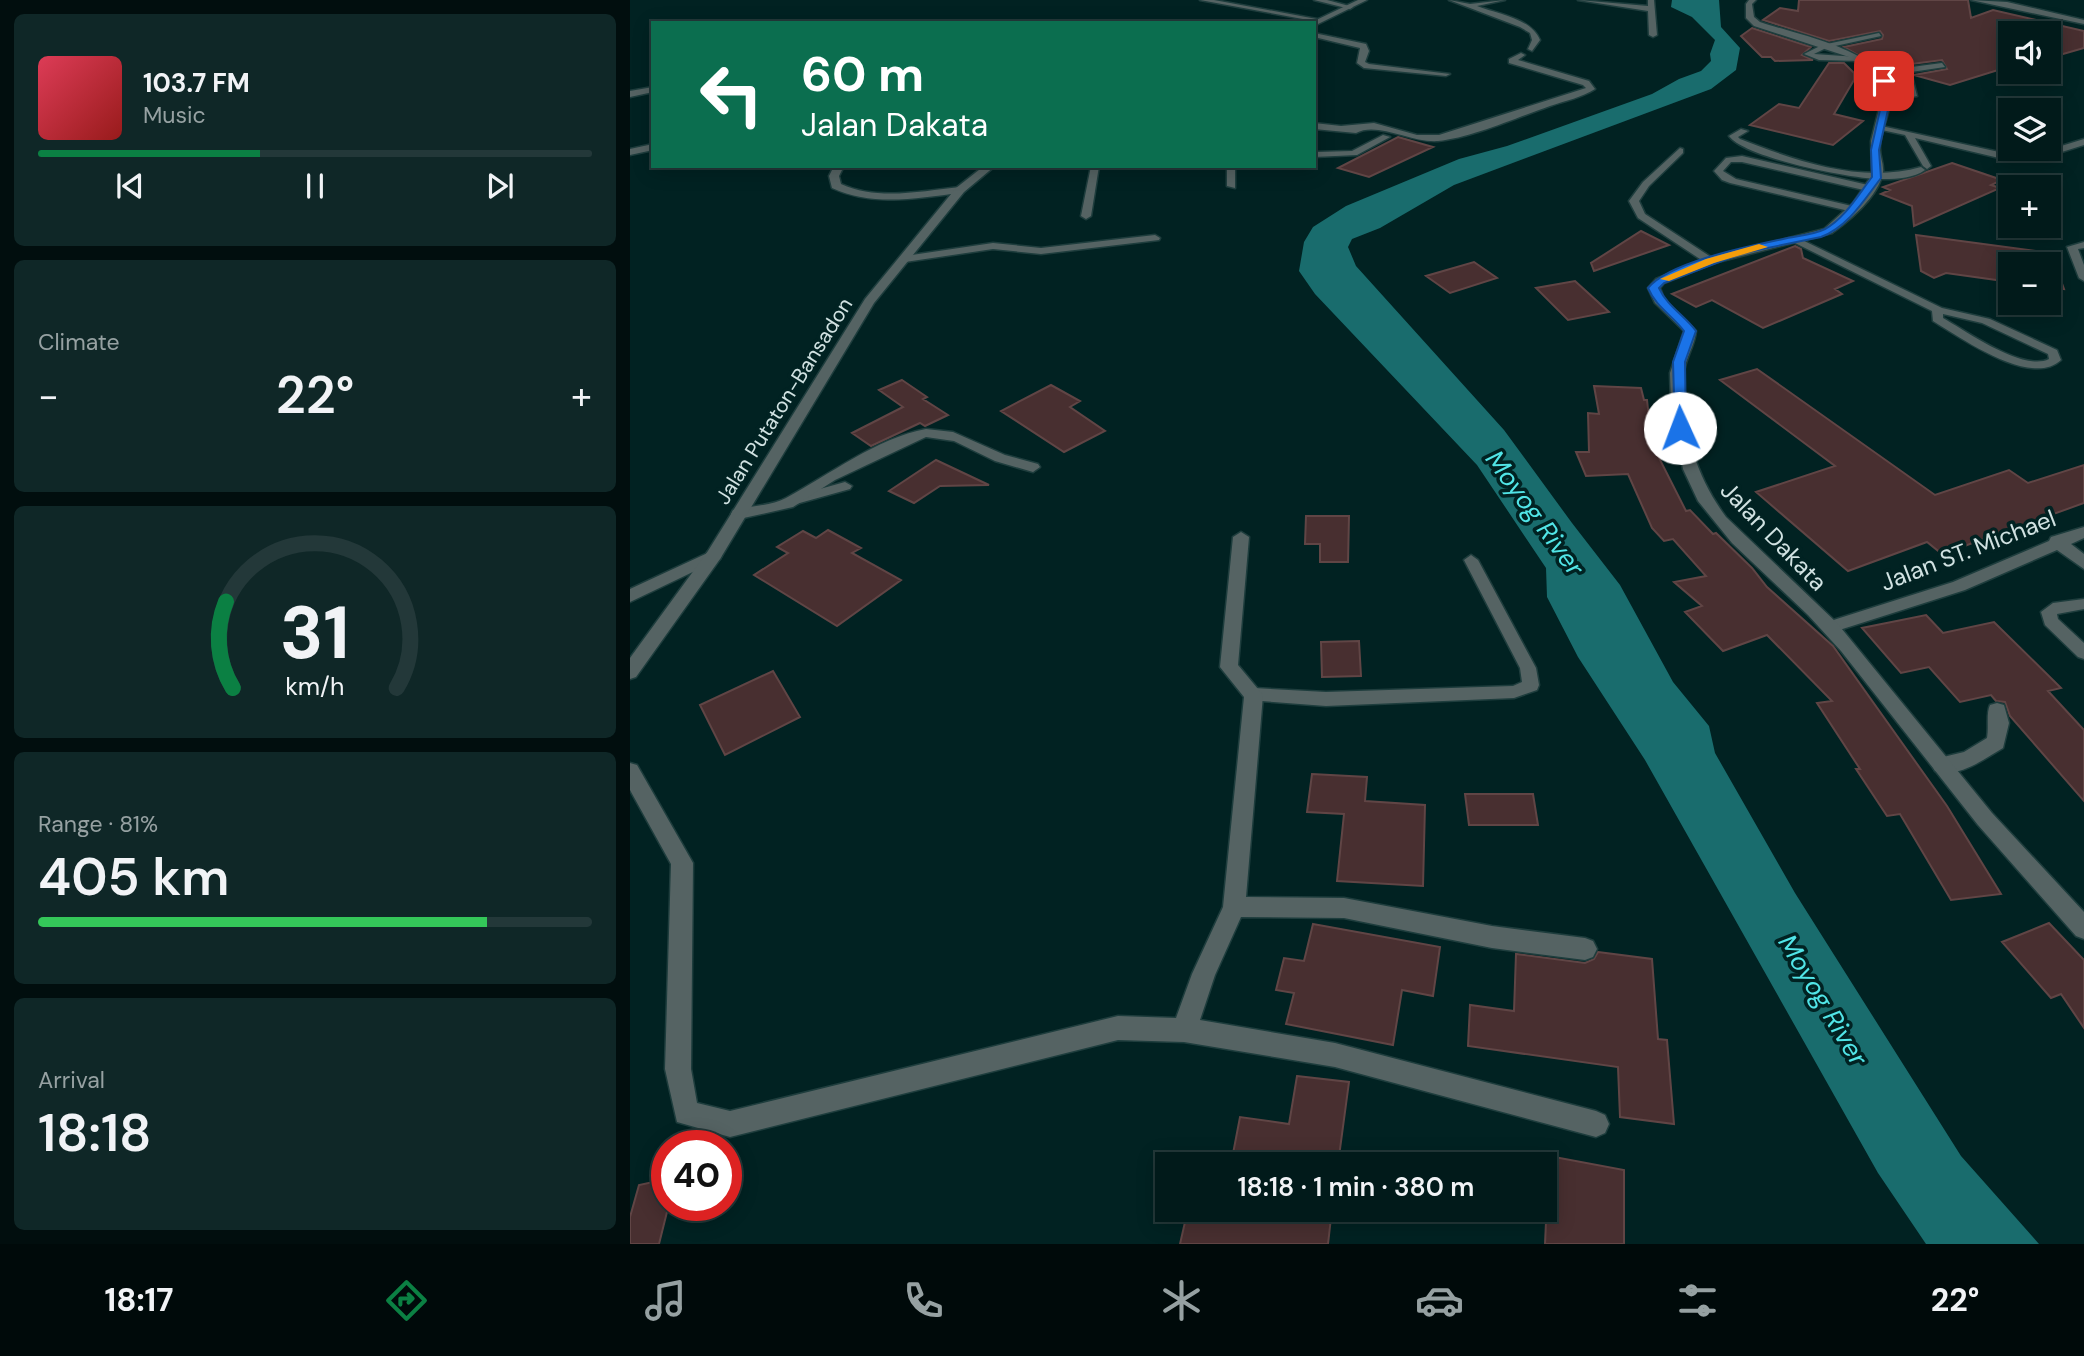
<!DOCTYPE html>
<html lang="en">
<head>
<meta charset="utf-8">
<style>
  :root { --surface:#011a1a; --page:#0f2727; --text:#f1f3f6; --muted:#96a1a2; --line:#233839; --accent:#0b8043 }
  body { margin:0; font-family:"DM Sans",sans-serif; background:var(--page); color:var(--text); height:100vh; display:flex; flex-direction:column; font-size:26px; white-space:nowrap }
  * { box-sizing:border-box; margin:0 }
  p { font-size:23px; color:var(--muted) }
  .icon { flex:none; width:38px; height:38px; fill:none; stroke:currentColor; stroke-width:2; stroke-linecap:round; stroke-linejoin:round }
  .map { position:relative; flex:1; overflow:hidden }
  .panel { display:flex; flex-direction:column; gap:14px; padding:14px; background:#010e0e; width:630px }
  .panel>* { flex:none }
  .top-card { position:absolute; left:21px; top:21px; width:665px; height:147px; border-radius:0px; box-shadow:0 4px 18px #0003,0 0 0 2px var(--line); background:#0b6e4f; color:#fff; overflow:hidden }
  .controls { position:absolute; left:1368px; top:21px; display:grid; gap:14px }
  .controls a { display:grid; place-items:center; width:63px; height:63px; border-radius:0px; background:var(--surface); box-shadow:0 4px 18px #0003,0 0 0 2px var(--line); font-size:35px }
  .speed { position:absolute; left:21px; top:1130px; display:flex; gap:14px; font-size:35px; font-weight:700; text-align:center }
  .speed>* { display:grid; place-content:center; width:91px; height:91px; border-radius:50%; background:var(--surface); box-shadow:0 4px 18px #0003,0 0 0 2px var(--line); line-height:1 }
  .speed .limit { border:10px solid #d22; background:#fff; color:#111 }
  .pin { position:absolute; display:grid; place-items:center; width:60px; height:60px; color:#fff; margin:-30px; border-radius:14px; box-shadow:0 4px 10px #0006 }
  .me { position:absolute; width:77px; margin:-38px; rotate:358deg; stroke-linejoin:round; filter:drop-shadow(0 0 5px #0008) }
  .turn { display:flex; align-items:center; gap:24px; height:147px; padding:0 35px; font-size:32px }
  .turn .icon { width:91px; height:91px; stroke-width:2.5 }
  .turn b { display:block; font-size:49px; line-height:60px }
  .big { font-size:52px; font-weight:600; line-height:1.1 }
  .panel .widget { flex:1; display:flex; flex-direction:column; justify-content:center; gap:10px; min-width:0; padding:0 24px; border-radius:10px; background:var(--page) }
  .panel .dial { align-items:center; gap:0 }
  .dial svg { height:182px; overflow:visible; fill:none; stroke:var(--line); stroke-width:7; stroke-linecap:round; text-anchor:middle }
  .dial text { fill:var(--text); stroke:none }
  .song { display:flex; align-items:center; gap:21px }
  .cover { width:84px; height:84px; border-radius:10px; background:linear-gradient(135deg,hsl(350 70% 55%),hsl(0 70% 35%)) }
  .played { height:7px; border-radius:4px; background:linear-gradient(90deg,var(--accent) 40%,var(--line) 40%) }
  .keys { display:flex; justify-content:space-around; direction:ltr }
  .heat { display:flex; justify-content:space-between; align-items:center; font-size:38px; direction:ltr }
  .charge { height:10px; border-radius:5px; background:linear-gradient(90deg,#34c759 81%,var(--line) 0) }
  .trip { position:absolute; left:525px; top:1152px; width:402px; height:70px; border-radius:0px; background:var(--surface); box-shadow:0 4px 18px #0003,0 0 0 2px var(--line); font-weight:600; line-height:70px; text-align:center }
  .menu { display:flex; height:112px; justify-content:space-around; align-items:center; background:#000a0a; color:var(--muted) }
  .menu .icon { width:49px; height:49px }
  .menu .selected { color:var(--accent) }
  .menu b { font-size:32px; color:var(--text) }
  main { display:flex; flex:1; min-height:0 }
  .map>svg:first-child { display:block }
</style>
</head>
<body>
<main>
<section class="panel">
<div class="widget">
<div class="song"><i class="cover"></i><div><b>103.7 FM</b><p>Music</p></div></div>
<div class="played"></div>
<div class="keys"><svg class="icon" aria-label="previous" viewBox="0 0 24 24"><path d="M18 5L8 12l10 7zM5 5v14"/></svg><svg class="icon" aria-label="pause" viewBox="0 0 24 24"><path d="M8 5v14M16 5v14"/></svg><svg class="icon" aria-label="next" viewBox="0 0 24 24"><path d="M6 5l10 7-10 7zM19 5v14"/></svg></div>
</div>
<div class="widget"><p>Climate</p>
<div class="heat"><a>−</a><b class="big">22°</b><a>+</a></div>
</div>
<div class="widget dial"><svg viewBox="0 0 100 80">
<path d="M14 69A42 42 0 1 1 86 69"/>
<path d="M14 69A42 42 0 0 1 11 31" stroke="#0b8043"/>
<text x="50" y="56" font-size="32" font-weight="700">31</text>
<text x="50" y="72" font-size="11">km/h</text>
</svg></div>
<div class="widget"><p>Range · 81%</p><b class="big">405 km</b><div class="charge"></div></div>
<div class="widget"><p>Arrival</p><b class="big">18:18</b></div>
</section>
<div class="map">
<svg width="1454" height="1244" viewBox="0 0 1454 1244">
  <rect width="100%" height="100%" fill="#012222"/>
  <path fill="#196c6d" d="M 1042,0 L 1089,0 L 1091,27 L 1110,48 L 1106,70 L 1081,89 L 824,185 L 750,228 L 722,239 L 718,247 L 726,266 L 874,430 L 942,523 L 990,585 L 1043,682 L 1079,726 L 1085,753 L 1165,893 L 1331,1156 L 1409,1244 L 1296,1244 L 1248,1173 L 1015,760 L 948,657 L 917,597 L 916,568 L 847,465 L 685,294 L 669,271 L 674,242 L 683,227 L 716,206 L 829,159 L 877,146 L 1022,94 L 1049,79 L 1071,71 L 1081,61 L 1080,54 L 1085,40 L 1062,17 L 1041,7 Z"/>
  <path fill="#482f30" stroke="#604545" stroke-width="2" d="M 1169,0 L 1338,0 L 1341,18 L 1363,10 L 1454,31 L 1454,48 L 1433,54 L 1419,55 L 1419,33 L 1381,33 L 1381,66 L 1320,85 L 1284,75 L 1317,69 L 1312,60 L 1274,65 L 1272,71 L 1244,64 L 1214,47 L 1252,39 L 1253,35 L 1250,31 L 1199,41 L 1133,20 L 1150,8 L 1168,11 Z
    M 1122,28 L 1181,47 L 1172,55 L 1183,60 L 1145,61 L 1141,57 L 1132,57 L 1111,36 Z
    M 1199,63 L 1214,63 L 1224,73 L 1224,80 L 1204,114 L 1233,121 L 1203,145 L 1120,125 L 1149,104 L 1169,108 Z
    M 768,137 L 803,147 L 739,177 L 708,168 Z
    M 1322,163 L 1372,180 L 1361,185 L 1370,188 L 1284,226 L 1282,206 L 1251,194 L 1260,190 L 1253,187 Z
    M 1011,231 L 1039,245 L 964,271 L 961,263 Z
    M 1286,235 L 1421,253 L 1434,289 L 1419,287 L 1419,264 L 1381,264 L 1381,282 L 1316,273 L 1304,278 L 1291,271 Z
    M 1165,246 L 1171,249 L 1173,258 L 1223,281 L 1205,289 L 1212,294 L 1133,328 L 1082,300 L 1066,307 L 1042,294 Z
    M 844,262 L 867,278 L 820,293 L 796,276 Z
    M 945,281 L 979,312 L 938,320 L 906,288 Z
    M 1127,369 L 1305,495 L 1379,470 L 1398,483 L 1454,465 L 1454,503 L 1312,554 L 1297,542 L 1218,571 L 1126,492 L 1205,466 L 1090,380 Z
    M 272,380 L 297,397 L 293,399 L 318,415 L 295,426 L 290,423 L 241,446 L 222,433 L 273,407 L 249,390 Z
    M 421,385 L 450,401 L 440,407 L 475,431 L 434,452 L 371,411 Z
    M 964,386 L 1011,388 L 1014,400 L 1017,400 L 1022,444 L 1056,511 L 1060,510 L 1083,534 L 1086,533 L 1122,568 L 1137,587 L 1203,646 L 1317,806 L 1371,894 L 1321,900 L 1270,814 L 1257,816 L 1226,769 L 1230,769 L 1187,703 L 1202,701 L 1137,635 L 1093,651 L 1055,612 L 1072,606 L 1044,582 L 1076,576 L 1043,539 L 1034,541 L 1022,528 L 998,474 L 956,476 L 946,452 L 959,452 L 958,413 L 969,414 Z
    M 306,460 L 359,485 L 310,486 L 284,503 L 259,491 Z
    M 676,516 L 719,516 L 718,562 L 690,562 L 690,544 L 675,544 Z
    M 198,530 L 231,548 L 222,553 L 271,580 L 207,626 L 124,575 L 158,553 L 147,547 L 173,531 L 186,538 Z
    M 1296,615 L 1313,633 L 1364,622 L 1431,688 L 1418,691 L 1454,730 L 1454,801 L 1380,716 L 1375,702 L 1366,701 L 1361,695 L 1330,702 L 1299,667 L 1271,673 L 1232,628 Z
    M 729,641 L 731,676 L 692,677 L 691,642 Z
    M 143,671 L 170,717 L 95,755 L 70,705 Z
    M 682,774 L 737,777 L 735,801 L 795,805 L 793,886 L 707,881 L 714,814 L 677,812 Z
    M 835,794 L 903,794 L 908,825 L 839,825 Z
    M 1419,923 L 1454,960 L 1454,1028 L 1431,994 L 1421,998 L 1372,942 Z
    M 683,924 L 810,947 L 803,996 L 772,990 L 763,1045 L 656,1024 L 664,993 L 646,990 L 654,958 L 674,961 Z
    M 968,952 L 1022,959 L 1028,1039 L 1037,1040 L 1044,1124 L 990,1117 L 988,1067 L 838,1046 L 840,1005 L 884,1011 L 886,954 L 955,963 L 964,959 Z
    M 667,1076 L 719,1082 L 708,1164 L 601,1164 L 610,1117 L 659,1124 Z
    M 919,1156 L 994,1170 L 994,1244 L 915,1244 Z
    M 37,1179 L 37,1212 L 29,1244 L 0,1244 L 0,1217 L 9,1185 Z
    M 558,1209 L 702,1209 L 698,1244 L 550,1244 Z"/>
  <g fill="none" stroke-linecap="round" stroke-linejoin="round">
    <defs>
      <path id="service" d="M 570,0 L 584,0 L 692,20 L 689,22 Z
        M 1249,33 L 1251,36 L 1196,48 L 1184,54 L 1228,57 L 1231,61 L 1189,60 L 1174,54 L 1192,45 Z
        M 1312,63 L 1315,67 L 1281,72 L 1287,96 L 1256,103 L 1252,101 L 1280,93 L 1274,68 Z
        M 1247,125 L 1369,152 L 1415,151 L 1454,139 L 1454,145 L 1416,157 L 1369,158 L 1285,138 L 1301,166 L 1297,169 L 1293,166 L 1275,135 L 1247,129 Z
        M 1111,129 L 1118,131 L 1108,137 L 1110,139 C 1166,161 1231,184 1291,167 L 1295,170 C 1284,178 1268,179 1254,179 C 1225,180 1115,158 1099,136 Z
        M 753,135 L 760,137 L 727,155 L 684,157 L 684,153 L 687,152 L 722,151 Z
        M 1050,148 L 1053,149 L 1053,153 L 1019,186 L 1009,201 L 1015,214 L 1084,259 L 1084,263 L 1076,263 L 1008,218 L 999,201 L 1013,182 Z
        M 1112,156 L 1238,185 L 1243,188 L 1238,191 L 1112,162 L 1101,162 L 1093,171 L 1106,179 L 1226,207 L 1226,211 L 1223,212 L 1100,183 L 1092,180 L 1084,171 L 1096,158 Z
        M 461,166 L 469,166 L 461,216 L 456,219 L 451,216 Z
        M 597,166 L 605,166 L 605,188 L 597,186 Z
        M 1166,237 L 1312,308 L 1360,319 L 1427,350 L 1431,360 C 1401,388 1331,338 1303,321 L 1302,311 L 1163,242 L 1161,240 ZM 1313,314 L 1352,323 L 1418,354 L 1419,359 C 1393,372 1336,331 1313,318 Z
        M 1454,242 L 1454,248 L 1448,249 L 1454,265 L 1454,281 L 1449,278 L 1437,247 Z
        M 215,482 L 222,486 L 220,489 L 166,504 L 159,500 L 161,497 Z
        M 841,555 L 848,560 L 906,668 L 909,685 L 907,690 L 884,698 L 696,706 L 618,700 L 616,695 L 618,690 L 624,688 L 696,692 L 883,686 L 892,682 L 890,668 L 834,560 Z
        M 1454,599 L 1454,609 L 1427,614 L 1428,619 L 1454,643 L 1454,659 L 1448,657 L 1415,625 L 1411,612 L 1423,603 Z"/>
      <path id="minor" d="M 684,0 L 697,0 L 723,7 L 720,9 Z
        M 819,0 L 840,4 L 875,0 L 847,6 C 867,14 901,18 910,40 L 902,51 L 898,49 L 902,40 L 900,33 L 890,27 Z
        M 948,0 L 1018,6 L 1018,0 L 1024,0 L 1027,35 L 1023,37 L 1019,35 L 1018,11 Z
        M 684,33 L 736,44 L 739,51 L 735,62 L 739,64 L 820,74 L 816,76 L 734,68 L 727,63 L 730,48 L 684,37 Z
        M 891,53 L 895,55 L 888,60 L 959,81 L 965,89 C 953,97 935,101 920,106 C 888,117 841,138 808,141 C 781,143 747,121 726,133 L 684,129 L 684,123 L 711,126 L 744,123 L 787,135 L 809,135 L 956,88 L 953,85 L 879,63 L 879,59 Z
        M 23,87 L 23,92 L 0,97 L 0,91 Z
        M 23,144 L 23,150 L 0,155 L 0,149 Z
        M 204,166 L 214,166 L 209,176 L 211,184 C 248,201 291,191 330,187 L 335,190 L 330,193 C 287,198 243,207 202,188 L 199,176 Z
        M 525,235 L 530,238 L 529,240 L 411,254 L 363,249 L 275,262 L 269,259 L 275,256 L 363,243 L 411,248 Z
        M 296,429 L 323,432 L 375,455 L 408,464 L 410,467 L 403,472 L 365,461 L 324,441 L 296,437 L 205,480 L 163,507 L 109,519 L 101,514 L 103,510 C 120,506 141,506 156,498 C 199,475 247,438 296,429 Z
        M 1454,527 L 1454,538 L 1441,544 L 1454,554 L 1454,569 L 1427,550 L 1335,590 L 1200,633 L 1194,631 L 1191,627 L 1194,623 L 1323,582 L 1419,541 L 1421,537 Z
        M 611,532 L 619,537 L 608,665 L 633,695 L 616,897 L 714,898 L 862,926 L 955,938 L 963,941 L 967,949 L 963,957 L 955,960 L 862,948 L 714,918 L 611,917 L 585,975 L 570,1020 L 705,1043 L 966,1111 L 975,1115 L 979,1124 L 975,1133 L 966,1137 L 705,1067 L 554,1042 L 488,1040 L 100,1137 L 47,1122 L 35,1069 L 41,864 L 0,790 L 0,763 L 7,765 L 63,863 L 61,1069 L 67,1103 L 100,1111 L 488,1016 L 546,1018 L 562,974 L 593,907 L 614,697 L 590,667 L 603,537 Z
        M 84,550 L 90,551 L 92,555 L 90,559 L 0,602 L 0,589 Z
        M 1367,703 L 1374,705 L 1379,723 L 1373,748 C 1354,759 1328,779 1305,771 L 1302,765 L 1305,759 L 1334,752 L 1357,738 C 1359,727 1356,713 1360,705 Z"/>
      <path id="tertiary" d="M 728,0 L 737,0 L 686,25 L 680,23 Z
        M 1119,0 L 1126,0 L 1122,4 L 1124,17 L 1130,22 C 1164,34 1255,50 1260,93 C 1262,111 1251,128 1250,146 C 1249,155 1254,163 1253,172 C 1249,196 1220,220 1202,233 L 1084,263 L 1034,283 L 1030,288 L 1034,299 L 1066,331 C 1065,346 1055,358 1054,373 C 1049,423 1066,477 1096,517 L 1207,623 L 1362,813 L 1454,912 L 1454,939 L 1446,936 L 1348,825 L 1211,651 L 1178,615 L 1102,543 L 1068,501 L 1053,469 L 1041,404 L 1040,373 L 1054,331 L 1025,303 L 1018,288 L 1026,279 L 1076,259 L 1194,229 L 1223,203 L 1242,175 L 1241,141 L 1252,97 L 1247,78 L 1219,57 L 1124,26 L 1116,18 L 1116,4 Z
        M 1341,0 L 1377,2 L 1454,20 L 1454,24 Z
        M 354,166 L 365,166 L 334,192 L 244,303 L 90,559 L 6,677 L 0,679 L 0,658 L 78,551 L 235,299 L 326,188 Z"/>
    </defs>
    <use href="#service" stroke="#1e3d3d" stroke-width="3"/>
    <use href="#minor" stroke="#1e3d3d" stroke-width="3"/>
    <use href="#tertiary" stroke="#1e3d3d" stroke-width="3"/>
    <use href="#service" fill="#556363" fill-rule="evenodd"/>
    <use href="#minor" fill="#556363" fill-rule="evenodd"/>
    <use href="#tertiary" fill="#556363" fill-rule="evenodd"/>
  </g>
  <path fill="#1a73e8" stroke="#114b97" stroke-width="2" d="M 1254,79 L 1258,81 L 1260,101 L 1249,150 L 1251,178 C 1234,200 1218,227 1191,237 L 1113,253 L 1034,283 L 1029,288 C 1037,306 1055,316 1066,331 L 1055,362 L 1056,428 L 1055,431 L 1045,431 L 1043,362 L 1054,331 C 1042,315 1026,307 1018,288 C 1039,262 1120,246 1153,239 C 1166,236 1183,235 1195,229 C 1215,218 1228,195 1242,177 L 1241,150 L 1252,101 L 1250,81 Z"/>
  <path fill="#f59e0b" d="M 1129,244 L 1138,247 L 1084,263 L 1039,281 L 1030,279 L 1076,259 Z"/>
  <g text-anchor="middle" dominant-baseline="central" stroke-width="7" stroke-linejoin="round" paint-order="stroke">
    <g font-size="21" fill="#d1e2e2" stroke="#012222">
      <text transform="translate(154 401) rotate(-58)">Jalan Putaton-Bansadon</text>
    </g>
    <g font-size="24" fill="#d1e2e2" stroke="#012222">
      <text transform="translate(1144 536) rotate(46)">Jalan Dakata</text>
      <text transform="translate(1338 550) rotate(-21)">Jalan ST. Michael</text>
    </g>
    <g font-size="26" font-style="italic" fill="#51e5e7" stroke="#012222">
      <text transform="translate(905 513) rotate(54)">Moyog River</text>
      <text transform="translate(1193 1000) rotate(59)">Moyog River</text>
    </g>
  </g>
</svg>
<div class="controls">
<a><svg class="icon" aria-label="sound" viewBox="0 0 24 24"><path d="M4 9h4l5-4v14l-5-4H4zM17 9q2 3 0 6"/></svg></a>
<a><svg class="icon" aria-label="layers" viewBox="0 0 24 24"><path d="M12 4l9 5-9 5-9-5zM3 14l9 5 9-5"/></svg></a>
<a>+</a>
<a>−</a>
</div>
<div class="speed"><div class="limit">40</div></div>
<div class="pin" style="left:1254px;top:81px;background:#d93025"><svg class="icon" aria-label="arrive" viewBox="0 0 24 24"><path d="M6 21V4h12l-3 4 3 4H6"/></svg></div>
<svg class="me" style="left:1050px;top:428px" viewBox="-20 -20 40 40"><circle r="19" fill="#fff"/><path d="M0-13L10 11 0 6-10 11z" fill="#1a73e8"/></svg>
<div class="trip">18:18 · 1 min · 380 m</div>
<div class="top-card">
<div class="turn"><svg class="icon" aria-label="left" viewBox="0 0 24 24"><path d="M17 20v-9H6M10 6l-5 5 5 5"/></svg><div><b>60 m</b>Jalan Dakata</div></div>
</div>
</div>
</main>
<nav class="menu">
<b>18:17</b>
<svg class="icon selected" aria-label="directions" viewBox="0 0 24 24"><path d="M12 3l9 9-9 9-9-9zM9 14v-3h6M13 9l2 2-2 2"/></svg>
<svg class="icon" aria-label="music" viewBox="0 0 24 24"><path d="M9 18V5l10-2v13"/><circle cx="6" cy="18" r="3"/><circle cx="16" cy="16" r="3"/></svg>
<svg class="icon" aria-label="phone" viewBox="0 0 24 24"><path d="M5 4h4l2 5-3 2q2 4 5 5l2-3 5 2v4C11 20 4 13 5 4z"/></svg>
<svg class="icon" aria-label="climate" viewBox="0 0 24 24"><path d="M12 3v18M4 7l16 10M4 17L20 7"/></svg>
<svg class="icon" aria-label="car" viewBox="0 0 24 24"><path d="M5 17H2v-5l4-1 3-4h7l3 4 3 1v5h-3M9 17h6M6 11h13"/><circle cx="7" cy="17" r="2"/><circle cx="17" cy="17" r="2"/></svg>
<svg class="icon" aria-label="filters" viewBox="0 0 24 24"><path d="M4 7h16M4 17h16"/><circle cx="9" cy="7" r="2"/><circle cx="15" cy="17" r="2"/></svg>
<b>22°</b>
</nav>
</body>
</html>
